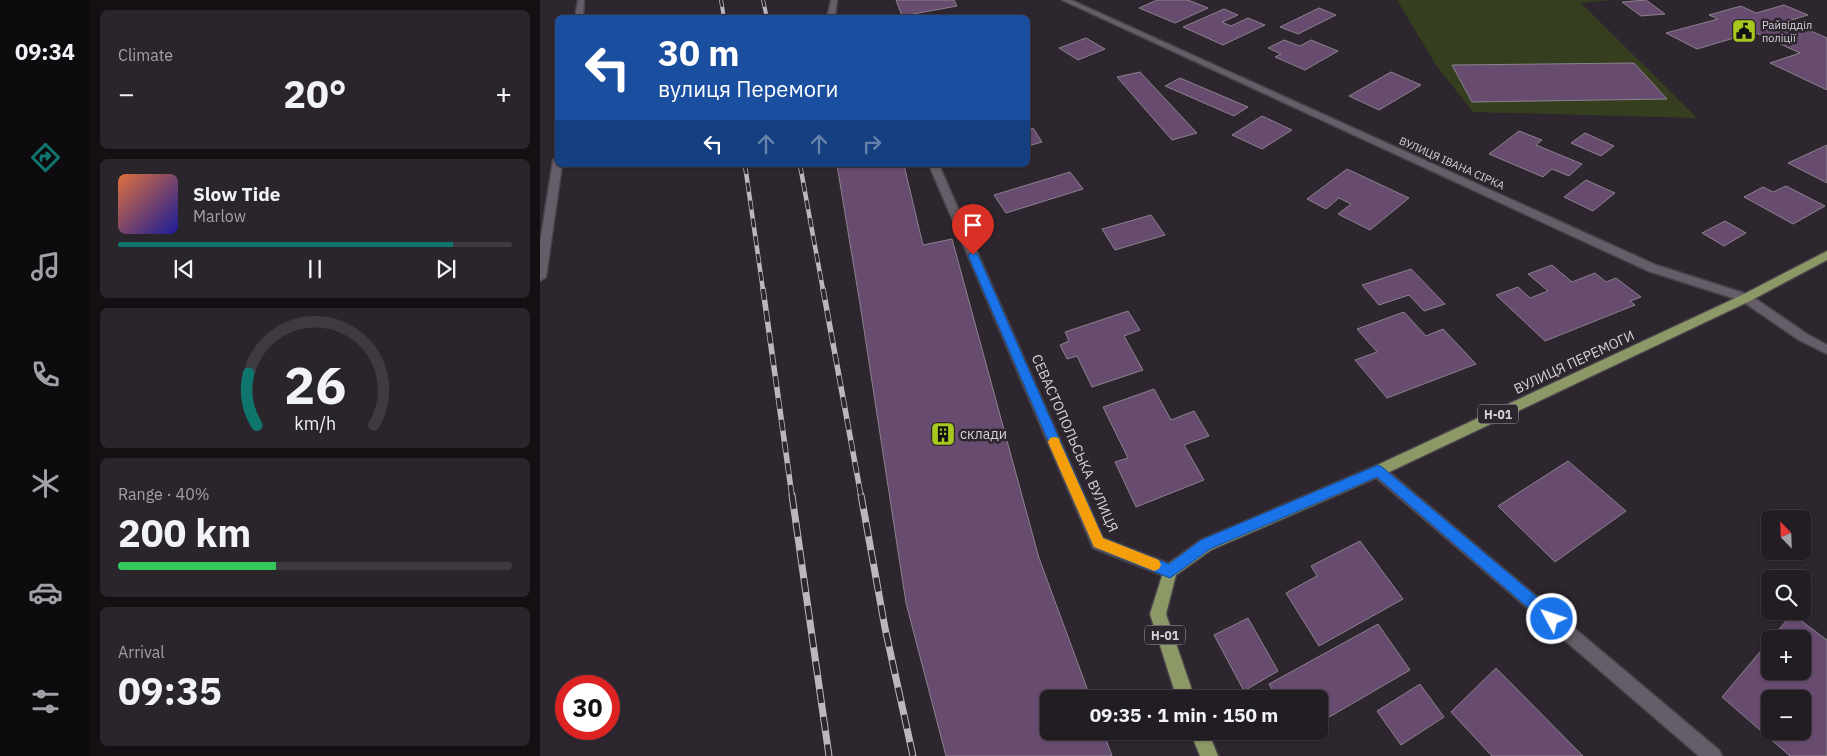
<!DOCTYPE html>
<html lang="en">
<head>
<meta charset="utf-8">
<style>
  :root { --surface:#221c23; --page:#2a252b; --text:#f1f3f6; --muted:#a2a1a6; --line:#3f3a41; --accent:#0f766e }
  body { margin:0; font-family:"IBM Plex Sans",sans-serif; background:var(--page); color:var(--text); height:100vh; display:flex; flex-direction:column; font-size:19px; white-space:nowrap }
  * { box-sizing:border-box; margin:0 }
  p { font-size:16px; color:var(--muted) }
  .icon { flex:none; width:28px; height:28px; fill:none; stroke:currentColor; stroke-width:2; stroke-linecap:round; stroke-linejoin:round }
  .map { position:relative; flex:1; overflow:hidden }
  .sheet { display:flex; flex-direction:column; gap:10px; padding:10px; background:#130f13; width:450px }
  .sheet>* { flex:none }
  .guide { position:absolute; left:15px; top:15px; width:475px; height:152px; border-radius:8px; box-shadow:0 1px 4px #0004,0 0 0 1px var(--line); background:#1a4fa0; color:#fff; overflow:hidden }
  .needle { width:32px; rotate:337deg }
  .fabs { position:absolute; left:1221px; top:510px; display:grid; gap:10px }
  .fabs a { display:grid; place-items:center; width:50px; height:50px; border-radius:8px; background:var(--surface); box-shadow:0 1px 4px #0004,0 0 0 1px var(--line); font-size:25px }
  .speed { position:absolute; left:15px; top:675px; display:flex; gap:10px; font-size:25px; font-weight:700; text-align:center }
  .speed>* { display:grid; place-content:center; width:65px; height:65px; border-radius:50%; background:var(--surface); box-shadow:0 1px 4px #0004,0 0 0 1px var(--line); line-height:1 }
  .speed .limit { border:8px solid #d22; background:#fff; color:#111 }
  .pin { position:absolute; display:grid; place-items:center; width:42px; height:42px; color:#fff; margin:-51px -21px; border-radius:50% 50% 50% 0; rotate:-45deg; box-shadow:0 0 5px #0007 }
  .pin .icon { rotate:45deg }
  .me { position:absolute; width:55px; margin:-28px; rotate:310deg; stroke-linejoin:round; filter:drop-shadow(0 0 4px #0008) }
  .turn { display:flex; align-items:center; gap:18px; height:105px; padding:0 20px; font-size:22px }
  .turn .icon { width:65px; height:65px; stroke-width:2.5 }
  .turn b { display:block; font-size:35px; line-height:42px }
  .lanes { display:flex; align-items:center; height:48px; padding:0 20px; background:#0003; justify-content:center; gap:25px; direction:ltr }
  .lanes .off { opacity:.35 }
  .big { font-size:38px; font-weight:700; line-height:1.1 }
  .sheet .tile { flex:1; display:flex; flex-direction:column; justify-content:center; gap:8px; min-width:0; padding:0 18px; border-radius:8px; background:var(--page) }
  .sheet .dial { align-items:center; gap:0 }
  .dial svg { height:130px; overflow:visible; fill:none; stroke:var(--line); stroke-width:7; stroke-linecap:round; text-anchor:middle }
  .dial text { fill:var(--text); stroke:none }
  .song { display:flex; align-items:center; gap:15px }
  .cover { width:60px; height:60px; border-radius:8px; background:linear-gradient(135deg,hsl(20 70% 55%),hsl(240 70% 35%)) }
  .played { height:5px; border-radius:2px; background:linear-gradient(90deg,var(--accent) 85%,var(--line) 85%) }
  .keys { display:flex; justify-content:space-around; direction:ltr }
  .heat { display:flex; justify-content:space-between; align-items:center; font-size:28px; direction:ltr }
  .charge { height:8px; border-radius:4px; background:linear-gradient(90deg,#34c759 40%,var(--line) 0) }
  .trip { position:absolute; left:500px; top:690px; width:288px; height:50px; border-radius:8px; background:var(--surface); box-shadow:0 1px 4px #0004,0 0 0 1px var(--line); font-weight:700; line-height:50px; text-align:center }
  main { display:flex; flex:1; min-height:0 }
  .tab-bar { display:flex; flex-direction:column; width:90px; justify-content:space-around; align-items:center; background:#0e0b0e; color:var(--muted) }
  .tab-bar .icon { width:35px; height:35px }
  .tab-bar .current { color:var(--accent) }
  .tab-bar b { font-size:22px; color:var(--text) }
  .map>svg:first-child { display:block }
</style>
</head>
<body>
<main>
<nav class="tab-bar">
<b>09:34</b>
<svg class="icon current" aria-label="directions" viewBox="0 0 24 24"><path d="M12 3l9 9-9 9-9-9zM9 14v-3h6M13 9l2 2-2 2"/></svg>
<svg class="icon" aria-label="music" viewBox="0 0 24 24"><path d="M9 18V5l10-2v13"/><circle cx="6" cy="18" r="3"/><circle cx="16" cy="16" r="3"/></svg>
<svg class="icon" aria-label="phone" viewBox="0 0 24 24"><path d="M5 4h4l2 5-3 2q2 4 5 5l2-3 5 2v4C11 20 4 13 5 4z"/></svg>
<svg class="icon" aria-label="climate" viewBox="0 0 24 24"><path d="M12 3v18M4 7l16 10M4 17L20 7"/></svg>
<svg class="icon" aria-label="car" viewBox="0 0 24 24"><path d="M5 17H2v-5l4-1 3-4h7l3 4 3 1v5h-3M9 17h6M6 11h13"/><circle cx="7" cy="17" r="2"/><circle cx="17" cy="17" r="2"/></svg>
<svg class="icon" aria-label="filters" viewBox="0 0 24 24"><path d="M4 7h16M4 17h16"/><circle cx="9" cy="7" r="2"/><circle cx="15" cy="17" r="2"/></svg>
</nav>
<section class="sheet">
<div class="tile"><p>Climate</p>
<div class="heat"><a>−</a><b class="big">20°</b><a>+</a></div>
</div>
<div class="tile">
<div class="song"><i class="cover"></i><div><b>Slow Tide</b><p>Marlow</p></div></div>
<div class="played"></div>
<div class="keys"><svg class="icon" aria-label="previous" viewBox="0 0 24 24"><path d="M18 5L8 12l10 7zM5 5v14"/></svg><svg class="icon" aria-label="pause" viewBox="0 0 24 24"><path d="M8 5v14M16 5v14"/></svg><svg class="icon" aria-label="next" viewBox="0 0 24 24"><path d="M6 5l10 7-10 7zM19 5v14"/></svg></div>
</div>
<div class="tile dial"><svg viewBox="0 0 100 80">
<path d="M14 69A42 42 0 1 1 86 69"/>
<path d="M14 69A42 42 0 0 1 9 37" stroke="#0f766e"/>
<text x="50" y="56" font-size="32" font-weight="700">26</text>
<text x="50" y="72" font-size="11">km/h</text>
</svg></div>
<div class="tile"><p>Range · 40%</p><b class="big">200 km</b><div class="charge"></div></div>
<div class="tile"><p>Arrival</p><b class="big">09:35</b></div>
</section>
<div class="map">
<svg width="1287" height="756" viewBox="0 0 1287 756">
  <rect width="100%" height="100%" fill="#2d262f"/>
  <path fill="#353e1e" d="M 857,0 L 1072,0 L 1041,3 L 1157,118 L 933,112 L 896,65 Z"/>
  <path fill="#684c70" stroke="#8a828c" fill-rule="evenodd" d="M 356,0 L 414,0 L 417,6 L 362,16 Z
    M 617,0 L 648,0 L 668,8 L 635,23 L 599,8 Z
    M 1106,0 L 1125,14 L 1101,16 L 1082,2 Z
    M 1244,5 L 1268,15 L 1248,21 L 1287,38 L 1287,90 L 1230,63 L 1260,53 L 1214,32 L 1157,49 L 1126,33 L 1178,19 L 1169,15 L 1201,6 L 1216,13 Z
    M 779,8 L 796,15 L 758,34 L 740,27 Z
    M 684,9 L 698,15 L 682,22 L 691,26 L 708,18 L 725,25 L 683,45 L 643,27 Z
    M 546,38 L 565,49 L 538,60 L 519,48 Z
    M 744,40 L 760,46 L 771,40 L 798,51 L 765,70 L 735,57 L 741,54 L 728,48 Z
    M 1094,63 L 1127,99 L 932,102 L 912,65 Z
    M 600,72 L 657,133 L 632,140 L 577,77 Z
    M 851,72 L 881,85 L 839,110 L 809,96 Z
    M 640,78 L 708,107 L 694,116 L 625,86 Z
    M 722,116 L 752,130 L 722,149 L 692,135 Z
    M 493,128 L 502,142 L 488,146 L 488,130 Z
    M 979,131 L 1002,140 L 996,145 L 1042,164 L 1029,176 L 1012,169 L 1003,177 L 949,154 Z
    M 1045,133 L 1074,146 L 1061,156 L 1031,143 Z
    M 1287,145 L 1287,183 L 1248,163 Z
    M 297,165 L 364,165 L 383,245 L 412,239 L 499,558 L 551,699 L 509,699 L 509,731 L 563,731 L 572,756 L 406,756 L 366,603 L 321,310 Z
    M 807,169 L 869,198 L 830,230 L 798,214 L 811,204 L 799,198 L 786,209 L 767,199 Z
    M 530,172 L 543,189 L 466,213 L 454,195 Z
    M 1046,180 L 1075,193 L 1053,211 L 1024,197 Z
    M 1246,186 L 1285,206 L 1253,224 L 1204,197 L 1223,187 L 1233,192 Z
    M 611,215 L 625,235 L 575,250 L 562,229 Z
    M 1185,221 L 1206,233 L 1184,246 L 1162,233 Z
    M 1012,265 L 1032,282 L 1055,273 L 1066,282 L 1076,278 L 1101,297 L 1090,301 L 1095,305 L 1005,341 L 956,295 L 978,287 L 990,298 L 1008,291 L 988,274 Z
    M 871,269 L 905,304 L 884,311 L 869,295 L 839,305 L 822,285 Z
    M 588,311 L 600,330 L 584,336 L 603,370 L 552,387 L 537,356 L 527,359 L 520,345 L 529,341 L 525,332 Z
    M 864,312 L 886,336 L 903,329 L 936,364 L 847,398 L 815,360 L 837,352 L 817,329 Z
    M 614,389 L 631,420 L 654,411 L 669,436 L 644,445 L 664,480 L 596,507 L 575,462 L 588,458 L 563,407 Z
    M 1028,461 L 1086,511 L 1015,562 L 958,506 Z
    M 820,541 L 863,599 L 779,646 L 746,593 L 777,576 L 771,566 Z
    M 1252,614 L 1287,640 L 1287,756 L 1250,756 L 1182,697 L 1230,640 L 1230,671 L 1262,671 L 1262,639 L 1231,639 ZM 1230,699 L 1262,699 L 1262,731 L 1230,731 Z
    M 708,618 L 738,671 L 704,691 L 674,635 Z
    M 838,624 L 870,670 L 779,723 L 779,699 L 737,699 L 729,684 Z
    M 956,668 L 1043,756 L 952,756 L 911,712 Z
    M 880,684 L 904,717 L 861,745 L 837,711 Z"/>
  <g fill="none" stroke-linecap="round" stroke-linejoin="round">
    <defs>
      <path id="minor" d="M 38,0 L 44,0 L 43,18 L 35,18 Z
        M 291,0 L 297,0 L 295,18 L 287,18 Z
        M 522,0 L 531,0 L 1116,265 L 1210,295 L 1267,334 L 1287,345 L 1287,354 L 1259,340 L 1202,301 L 1108,271 Z
        M 18,157 L 18,165 L 22,165 L 6,277 L 0,281 L 0,243 L 13,160 Z
        M 389,165 L 399,165 L 563,538 L 635,566 L 638,571 L 635,576 L 630,578 L 553,548 Z
        M 838,465 L 843,467 L 1179,750 L 1182,756 L 1159,756 L 833,475 L 831,471 L 833,467 Z"/>
      <path id="primary" d="M 1287,251 L 1287,260 L 1210,301 L 843,475 L 671,550 L 636,575 L 626,614 L 655,699 L 637,699 L 610,614 L 625,566 L 661,540 L 833,467 L 1202,295 Z
        M 650,731 L 668,731 L 678,756 L 660,756 Z"/>
    </defs>
    <use href="#minor" stroke="#474249" stroke-width="3"/>
    <use href="#primary" stroke="#474249" stroke-width="3"/>
    <use href="#minor" fill="#655d67" fill-rule="evenodd"/>
    <use href="#primary" fill="#8d9867" fill-rule="evenodd"/>
    <defs>
      <path id="rail-far3" d="M 181,0 L 184,18
        M 223,0 L 227,18"/>
      <path id="rail-far2" d="M 205,165 L 223,290
        M 260,165 L 283,290"/>
      <path id="rail-far1" d="M 223,289 L 252,496
        M 283,289 L 321,496"/>
      <path id="rail" d="M 252,495 L 289,756
        M 321,495 L 345,628 L 373,756"/>
    </defs>
    <use href="#rail-far3" stroke="#bbb7bd" stroke-width="4"/>
    <use href="#rail-far2" stroke="#bbb7bd" stroke-width="4.5"/>
    <use href="#rail-far1" stroke="#bbb7bd" stroke-width="5.5"/>
    <use href="#rail" stroke="#bbb7bd" stroke-width="7"/>
    <use href="#rail-far3" stroke="#2d262f" stroke-width="2.5" stroke-dasharray="7" stroke-linecap="butt"/>
    <use href="#rail-far2" stroke="#2d262f" stroke-width="3" stroke-dasharray="9" stroke-linecap="butt"/>
    <use href="#rail-far1" stroke="#2d262f" stroke-width="4" stroke-dasharray="11" stroke-linecap="butt"/>
    <use href="#rail" stroke="#2d262f" stroke-width="5" stroke-dasharray="14" stroke-linecap="butt"/>
  </g>
  <path fill="#1a73e8" stroke="#114b97" d="M 433,252 L 438,255 L 563,538 L 629,564 L 661,540 L 838,465 L 842,467 L 1017,614 L 1019,619 L 1017,624 L 1012,626 L 1007,624 L 837,477 L 670,549 L 630,578 L 554,547 L 428,255 Z"/>
  <path fill="#f59e0b" d="M 514,437 L 519,438 L 520,442 L 563,538 L 619,560 L 621,565 L 619,569 L 614,571 L 554,547 L 508,442 L 510,438 Z"/>
  <defs>
    <symbol id="civic-square" viewBox="-11 -11 22 22"><rect x="-9" y="-9" width="18" height="18" rx="4" fill="#a7c81e" stroke="#2d262f"/><path d="M-.6-6.5H3V-4.5H.6V-3L4-1V1h2V6H-6V1h2V-1L-.6-3ZM-1.2 2.5V6h2.4V2.5Z" fill="#111"/></symbol>
    <symbol id="building-square" viewBox="-11 -11 22 22"><rect x="-9" y="-9" width="18" height="18" rx="4" fill="#a7c81e" stroke="#2d262f"/><path d="M-4-6H4V6H1V3H-1V6H-4ZM-2.5-4.3h1.7v1.8h-1.7ZM.8-4.3h1.7v1.8H.8ZM-2.5-1h1.7V.8h-1.7ZM.8-1h1.7V.8H.8Z" fill="#111"/></symbol>
  </defs>
  <g fill-rule="evenodd">
    <use href="#civic-square" x="1190" y="17" width="28" height="28"/>
    <use href="#building-square" x="389" y="420" width="28" height="28"/>
  </g>
  <g text-anchor="middle" dominant-baseline="central" stroke-width="5" stroke-linejoin="round" paint-order="stroke">
    <g font-size="11" fill="#d6d2d8" stroke="#2d262f" text-anchor="start">
      <text x="1222" y="25">Райвідділ<tspan x="1222" dy="13">поліції</tspan></text>
    </g>
    <g font-size="11" fill="#d6d2d8" stroke="#2d262f">
      <text transform="translate(912 163) rotate(24)">ВУЛИЦЯ ІВАНА СІРКА</text>
    </g>
    <g fill="#2d262f" stroke="#a39ea5" stroke-width="1">
      <rect x="938" y="404.5" width="40" height="19" rx="4"/>
      <rect x="605" y="625.5" width="40" height="19" rx="4"/>
    </g>
    <g font-size="12" font-weight="bold" fill="#d6d2d8">
      <text x="958" y="414">Н-01</text>
      <text x="625" y="635">Н-01</text>
    </g>
    <g font-size="14" fill="#d6d2d8" stroke="#2d262f">
      <text transform="translate(1034 362) rotate(-25)">ВУЛИЦЯ ПЕРЕМОГИ</text>
      <text transform="translate(535 443) rotate(66)">СЕВАСТОПОЛЬСЬКА ВУЛИЦЯ</text>
    </g>
    <g font-size="14" fill="#d6d2d8" stroke="#2d262f" text-anchor="start">
      <text x="420" y="434">склади</text>
    </g>
  </g>
</svg>
<div class="fabs">
<a><svg class="needle" viewBox="-14 -14 28 28"><path d="M0-13l5 13h-10z" fill="#e53935"/><path d="M0 13l5-13h-10z" fill="#a2a1a6"/></svg></a>
<a><svg class="icon" aria-label="search" viewBox="0 0 24 24"><circle cx="10" cy="10" r="6"/><path d="M15 15l6 6"/></svg></a>
<a>+</a>
<a>−</a>
</div>
<div class="speed"><div class="limit">30</div></div>
<div class="pin" style="left:433px;top:255px;background:#d93025"><svg class="icon" aria-label="arrive" viewBox="0 0 24 24"><path d="M6 21V4h12l-3 4 3 4H6"/></svg></div>
<svg class="me" style="left:1012px;top:619px" viewBox="-20 -20 40 40"><circle r="17" fill="#1a73e8" stroke="#fff" stroke-width="3"/><path d="M0-11L8 9 0 5-8 9z" fill="#fff"/></svg>
<div class="trip">09:35 · 1 min · 150 m</div>
<div class="guide">
<div class="turn"><svg class="icon" aria-label="left" viewBox="0 0 24 24"><path d="M17 20v-9H6M10 6l-5 5 5 5"/></svg><div><b>30 m</b>вулиця Перемоги</div></div>
<div class="lanes"><svg class="icon" aria-label="left" viewBox="0 0 24 24"><path d="M17 20v-9H6M10 6l-5 5 5 5"/></svg><svg class="icon off" aria-label="ahead" viewBox="0 0 24 24"><path d="M12 20V5M6 11l6-6 6 6"/></svg><svg class="icon off" aria-label="ahead" viewBox="0 0 24 24"><path d="M12 20V5M6 11l6-6 6 6"/></svg><svg class="icon off" aria-label="right" viewBox="0 0 24 24"><path d="M7 20v-9h11M14 6l5 5-5 5"/></svg></div>
</div>
</div>
</main>
</body>
</html>
